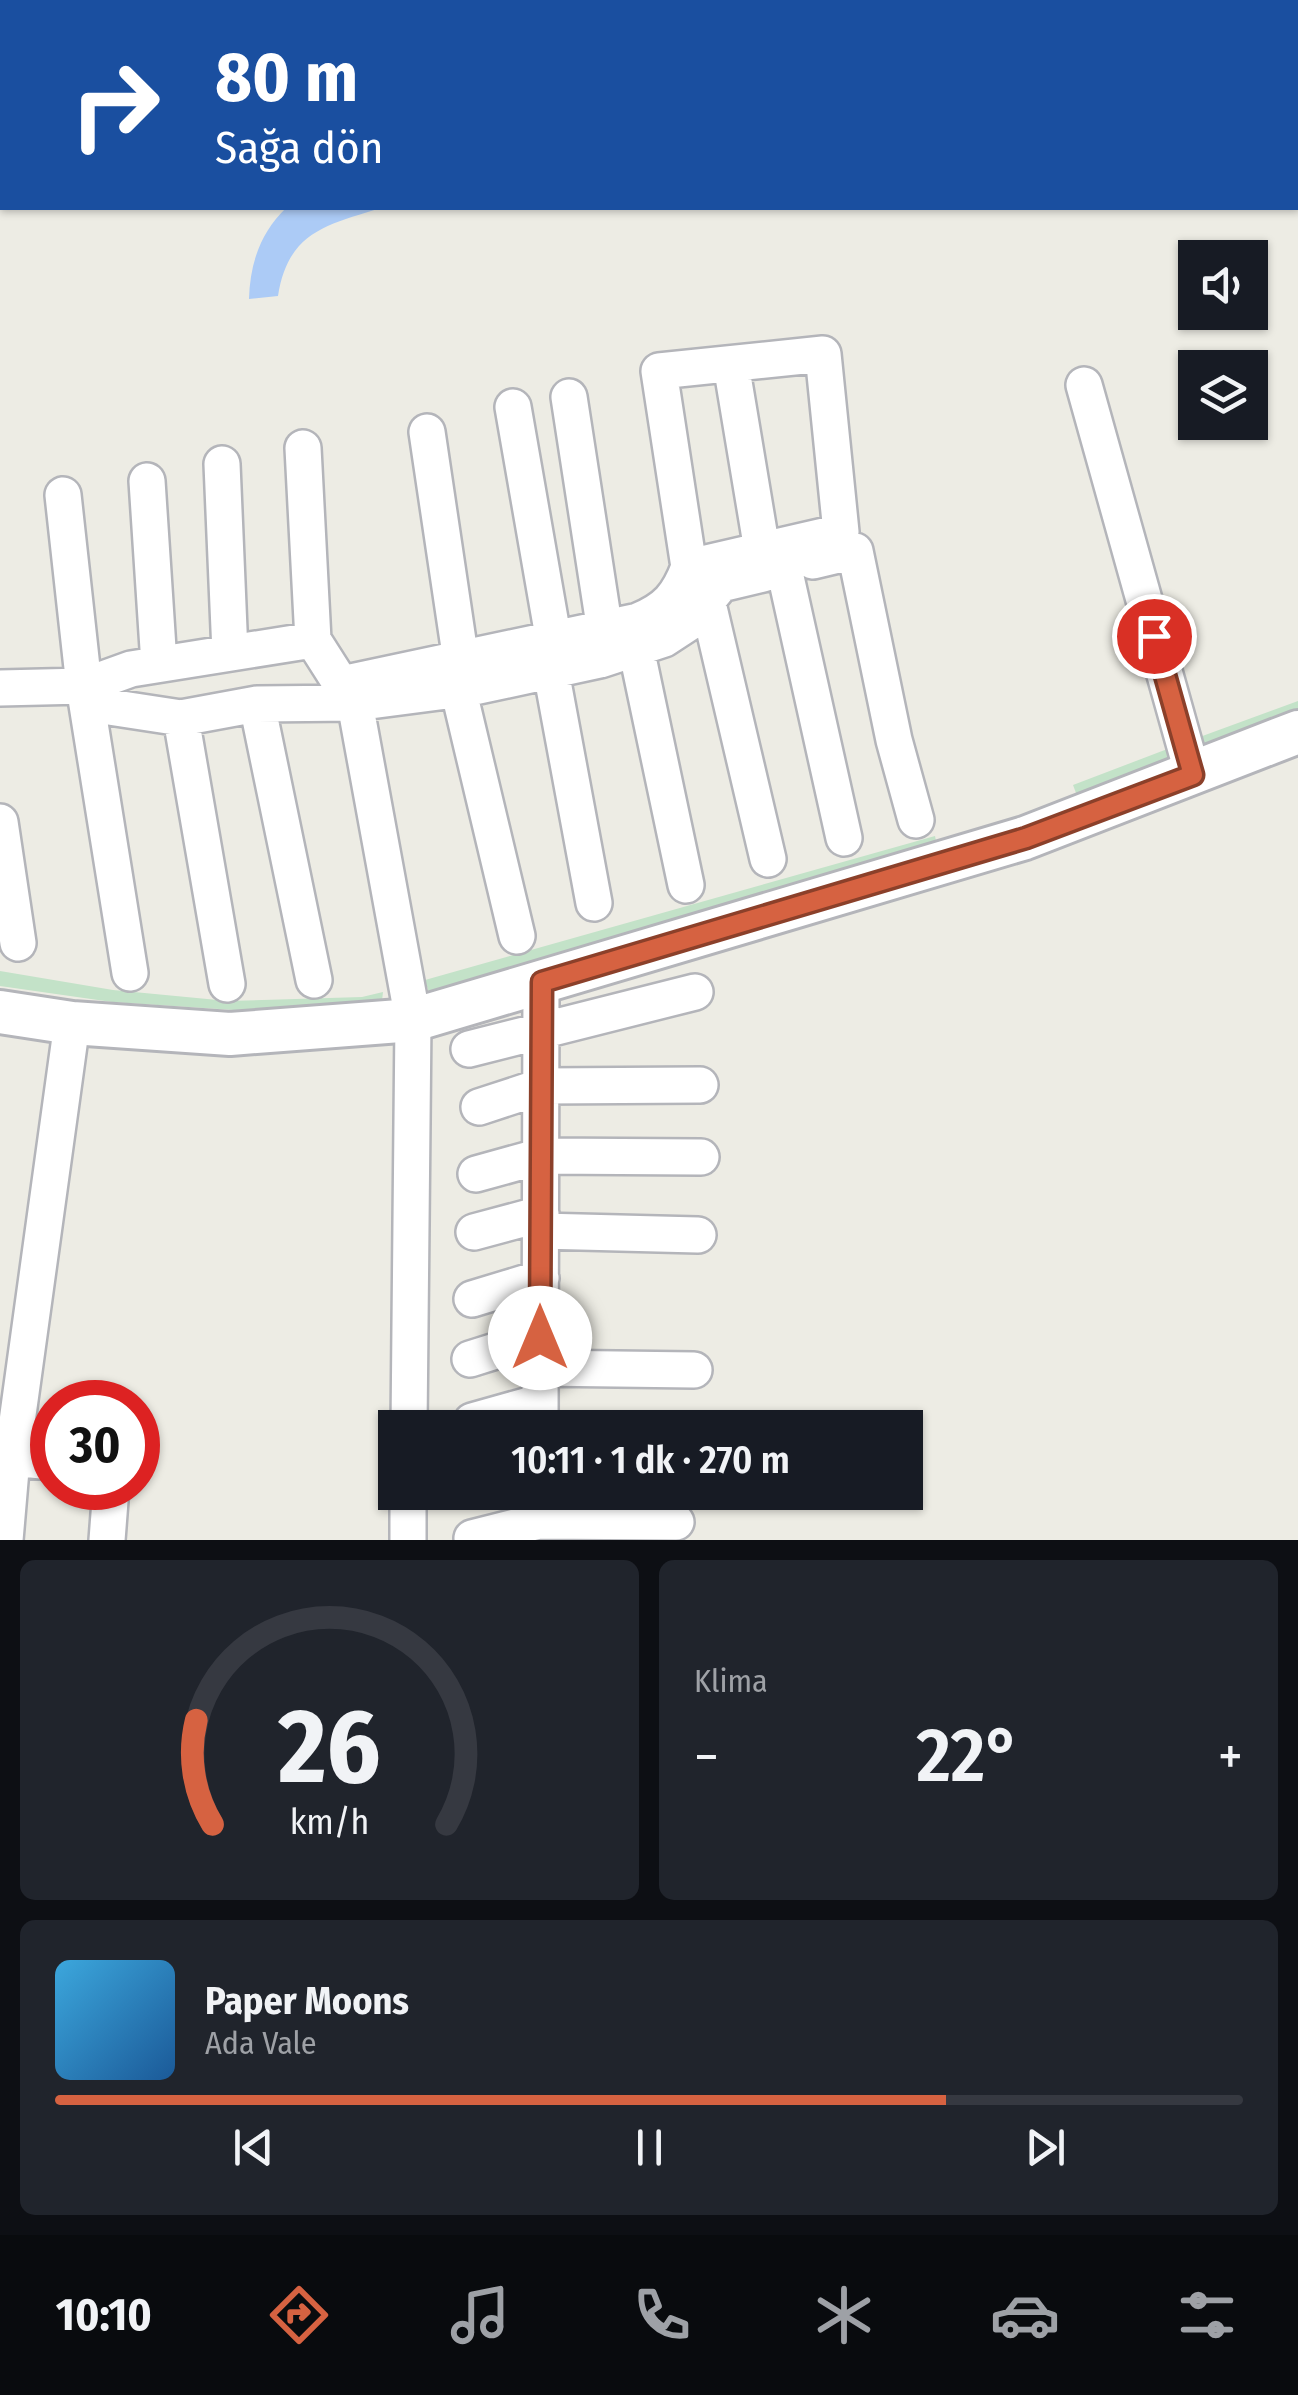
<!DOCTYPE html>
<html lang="tr">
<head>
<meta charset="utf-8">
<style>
  :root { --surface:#171b24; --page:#20242c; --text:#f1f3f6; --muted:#9ea1a6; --line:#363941; --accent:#d66241 }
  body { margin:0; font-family:"Fira Sans Condensed",sans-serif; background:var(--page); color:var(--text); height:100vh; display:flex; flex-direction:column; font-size:38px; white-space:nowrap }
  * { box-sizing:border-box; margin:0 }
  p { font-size:32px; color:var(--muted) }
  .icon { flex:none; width:55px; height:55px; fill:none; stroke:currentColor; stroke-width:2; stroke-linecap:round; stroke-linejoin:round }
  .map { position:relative; height:1540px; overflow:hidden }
  .details { display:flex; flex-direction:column; gap:20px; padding:20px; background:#0d0f14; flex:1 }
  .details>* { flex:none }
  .banner { position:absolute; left:0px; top:0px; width:1300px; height:210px; box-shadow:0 2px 8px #0004; background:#1a4fa0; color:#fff; overflow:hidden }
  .tools { position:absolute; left:1178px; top:240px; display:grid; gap:20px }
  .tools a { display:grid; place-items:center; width:90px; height:90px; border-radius:0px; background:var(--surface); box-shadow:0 2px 8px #0004; font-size:50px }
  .speed { position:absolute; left:30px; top:1380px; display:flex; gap:20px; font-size:50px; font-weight:700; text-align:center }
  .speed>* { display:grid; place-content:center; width:130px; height:130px; border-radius:50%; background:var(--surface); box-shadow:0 2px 8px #0004; line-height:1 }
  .speed .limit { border:15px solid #d22; background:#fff; color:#111 }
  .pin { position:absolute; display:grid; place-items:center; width:85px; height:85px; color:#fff; margin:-42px; border:5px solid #fff; border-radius:50%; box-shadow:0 2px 10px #0007 }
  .me { position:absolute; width:110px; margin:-55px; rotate:0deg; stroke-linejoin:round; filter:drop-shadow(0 0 8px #0008) }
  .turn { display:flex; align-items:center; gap:35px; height:210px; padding:0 50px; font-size:45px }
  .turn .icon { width:130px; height:130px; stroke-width:2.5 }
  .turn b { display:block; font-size:70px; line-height:85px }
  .big { font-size:75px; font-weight:600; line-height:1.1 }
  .details .tile { flex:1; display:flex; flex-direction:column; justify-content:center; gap:15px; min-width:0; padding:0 35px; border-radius:15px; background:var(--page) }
  .details .dial { align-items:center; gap:0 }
  .dial svg { height:260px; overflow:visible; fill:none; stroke:var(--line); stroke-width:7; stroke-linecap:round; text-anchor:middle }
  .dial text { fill:var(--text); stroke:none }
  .song { display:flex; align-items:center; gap:30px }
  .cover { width:120px; height:120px; border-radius:15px; background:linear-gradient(135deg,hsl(200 70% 55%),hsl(210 70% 35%)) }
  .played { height:10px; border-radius:5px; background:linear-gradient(90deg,var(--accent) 75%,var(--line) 75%) }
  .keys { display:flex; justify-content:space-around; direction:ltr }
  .heat { display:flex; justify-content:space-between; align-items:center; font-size:55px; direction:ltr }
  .details .tiles { flex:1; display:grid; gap:20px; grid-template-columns:1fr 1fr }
  .tile:last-child { grid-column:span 2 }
  .trip { position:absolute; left:378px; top:1410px; width:545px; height:100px; border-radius:0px; background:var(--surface); box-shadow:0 2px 8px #0004; font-weight:600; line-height:100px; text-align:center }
  .dock { display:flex; height:160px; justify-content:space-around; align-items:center; background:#090b0e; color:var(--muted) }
  .dock .icon { width:70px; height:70px }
  .dock .active { color:var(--accent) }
  .dock b { font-size:45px; color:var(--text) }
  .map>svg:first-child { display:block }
</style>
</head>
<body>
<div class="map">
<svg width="1298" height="1540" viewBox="0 0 1298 1540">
  <rect width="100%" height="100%" fill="#edece4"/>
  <path fill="#c3e2c8" d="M 1298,701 L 1298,718 L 1202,755 L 1197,738 Z
    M 1170,748 L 1176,766 L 1079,801 L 1073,785 Z
    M 935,836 L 938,851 L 429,993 L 425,980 Z
    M 0,971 L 113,990 L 228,1001 L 362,997 L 383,992 L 382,1001 L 364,1004 L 234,1010 L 112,1002 L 0,986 Z"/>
  <path fill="#accbf6" d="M 286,208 L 381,208 C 326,225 288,232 278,296 L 249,299 C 250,264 260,233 286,208 Z"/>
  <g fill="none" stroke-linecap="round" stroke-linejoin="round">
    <defs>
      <path id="minor" d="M 731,364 L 762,550
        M 1084,385 L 1193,775
        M 569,397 L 605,631
        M 513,407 L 554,642
        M 427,432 L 461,661
        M 303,448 L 313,640
        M 222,464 L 230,653
        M 147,481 L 159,664
        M 63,495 L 84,686 L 130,973
        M 813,561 L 855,551 L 894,740 L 916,820
        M 784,568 L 844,838
        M 707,599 L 768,859
        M 636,648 L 686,885
        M 551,671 L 594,903
        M 84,686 L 109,707 L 181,718 L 257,704 L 355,703 L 470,688 L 600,660 L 664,639 L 690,622 L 721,584 L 763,574
        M 0,688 L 84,686 L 131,669 L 313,640 L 341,684 L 638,621 C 667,609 678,596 689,567 L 841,532 L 823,354 L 659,371 L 689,567
        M 458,688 L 517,936
        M 355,703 L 413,1020 L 409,1428
        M 257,704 L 314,980
        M 181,718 L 227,984
        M 0,822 L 18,943
        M 469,1049 L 695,992
        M 479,1107 L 543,1086 L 700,1085
        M 476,1174 L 541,1156 L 701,1157
        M 541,1231 L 698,1235
        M 474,1232 L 541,1214
        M 472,1299 L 541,1278
        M 470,1359 L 540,1337
        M 540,1368 L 694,1370
        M 472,1421 L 540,1402
        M 540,1428 L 541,982
        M 12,1458 L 52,1462
        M 472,1538 L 539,1521 L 676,1522
        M 5,1540 L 12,1458 L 72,1023
        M 107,1540 L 111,1488
        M 408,1540 L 408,1492"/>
      <path id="tertiary" d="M 0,1012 L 72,1023 L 230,1034 L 413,1020 L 1025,838 L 1298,732"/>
    </defs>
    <use href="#minor" stroke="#b4b5ba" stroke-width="40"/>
    <use href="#tertiary" stroke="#b4b5ba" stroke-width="48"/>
    <use href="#minor" stroke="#fff" stroke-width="35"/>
    <use href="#tertiary" stroke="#fff" stroke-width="42"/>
  </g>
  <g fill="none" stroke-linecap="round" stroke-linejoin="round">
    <defs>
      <path id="route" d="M 540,1338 L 542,982 L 1026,838 L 1193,775 L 1154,636"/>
    </defs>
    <use href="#route" stroke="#8b402a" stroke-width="25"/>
    <use href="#route" stroke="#d66241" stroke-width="18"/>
  </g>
</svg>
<div class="tools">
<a><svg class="icon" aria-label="sound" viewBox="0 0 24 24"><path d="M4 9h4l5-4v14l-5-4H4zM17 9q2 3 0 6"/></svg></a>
<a><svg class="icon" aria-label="layers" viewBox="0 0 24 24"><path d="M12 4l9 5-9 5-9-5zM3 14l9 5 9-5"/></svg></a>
</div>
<div class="speed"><div class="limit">30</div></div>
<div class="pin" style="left:1154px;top:636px;background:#d93025"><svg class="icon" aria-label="arrive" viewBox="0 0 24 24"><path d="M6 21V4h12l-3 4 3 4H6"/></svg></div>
<svg class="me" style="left:540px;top:1338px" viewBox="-20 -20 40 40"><circle r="19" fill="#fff"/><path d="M0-13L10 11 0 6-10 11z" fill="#d66241"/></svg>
<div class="trip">10:11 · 1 dk · 270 m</div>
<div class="banner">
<div class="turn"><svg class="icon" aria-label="right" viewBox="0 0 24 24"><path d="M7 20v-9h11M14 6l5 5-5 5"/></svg><div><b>80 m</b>Sağa dön</div></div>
</div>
</div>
<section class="details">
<div class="tiles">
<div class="tile dial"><svg viewBox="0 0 100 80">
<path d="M14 69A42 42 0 1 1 86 69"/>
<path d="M14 69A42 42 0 0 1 9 37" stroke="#d66241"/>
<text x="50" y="56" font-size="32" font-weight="700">26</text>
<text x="50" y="72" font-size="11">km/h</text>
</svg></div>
<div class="tile"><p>Klima</p>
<div class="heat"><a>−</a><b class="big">22°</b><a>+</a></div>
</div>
<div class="tile">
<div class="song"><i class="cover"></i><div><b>Paper Moons</b><p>Ada Vale</p></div></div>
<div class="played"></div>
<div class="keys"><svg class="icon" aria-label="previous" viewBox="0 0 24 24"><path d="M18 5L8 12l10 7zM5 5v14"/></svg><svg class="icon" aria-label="pause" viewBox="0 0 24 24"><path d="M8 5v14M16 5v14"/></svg><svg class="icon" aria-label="next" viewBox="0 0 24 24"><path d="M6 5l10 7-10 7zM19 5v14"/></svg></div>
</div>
</div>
</section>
<nav class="dock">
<b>10:10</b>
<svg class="icon active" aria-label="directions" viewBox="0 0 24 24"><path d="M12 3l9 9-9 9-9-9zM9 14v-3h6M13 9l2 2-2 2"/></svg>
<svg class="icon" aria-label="music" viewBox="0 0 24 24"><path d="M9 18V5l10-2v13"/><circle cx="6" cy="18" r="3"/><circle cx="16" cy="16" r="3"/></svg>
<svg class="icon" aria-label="phone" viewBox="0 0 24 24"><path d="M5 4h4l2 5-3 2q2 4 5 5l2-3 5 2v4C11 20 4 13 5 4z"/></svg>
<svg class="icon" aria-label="climate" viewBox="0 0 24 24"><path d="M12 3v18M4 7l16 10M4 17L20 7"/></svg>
<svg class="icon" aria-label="car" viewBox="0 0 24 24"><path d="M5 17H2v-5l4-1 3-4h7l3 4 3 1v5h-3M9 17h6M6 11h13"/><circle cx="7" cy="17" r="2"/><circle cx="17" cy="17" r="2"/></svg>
<svg class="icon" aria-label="filters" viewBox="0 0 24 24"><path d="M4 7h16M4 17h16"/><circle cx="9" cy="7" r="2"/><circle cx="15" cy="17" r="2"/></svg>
</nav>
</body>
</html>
